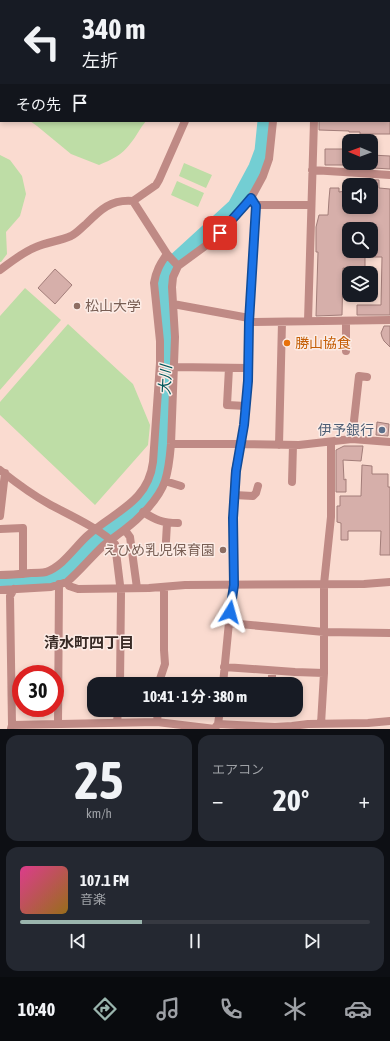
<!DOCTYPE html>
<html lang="ja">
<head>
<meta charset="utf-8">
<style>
  :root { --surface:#171b24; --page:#242831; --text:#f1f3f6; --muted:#9ea1a6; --line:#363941; --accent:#9ab5ad }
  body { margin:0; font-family:"Asap Condensed","Noto Sans JP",sans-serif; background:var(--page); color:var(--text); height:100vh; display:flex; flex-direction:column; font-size:15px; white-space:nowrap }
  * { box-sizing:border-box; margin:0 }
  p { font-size:13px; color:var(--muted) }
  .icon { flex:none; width:22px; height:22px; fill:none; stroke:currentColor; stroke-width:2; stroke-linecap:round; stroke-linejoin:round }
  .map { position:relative; height:729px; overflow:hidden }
  .sheet { display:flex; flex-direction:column; gap:6px; padding:6px; background:#0d0f14; flex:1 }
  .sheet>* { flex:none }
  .hud { position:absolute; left:0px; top:0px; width:390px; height:122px; box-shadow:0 2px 6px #0003; background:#171b24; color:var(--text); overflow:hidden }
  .needle { width:26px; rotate:271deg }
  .fabs { position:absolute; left:342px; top:134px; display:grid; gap:8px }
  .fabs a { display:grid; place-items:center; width:36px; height:36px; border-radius:8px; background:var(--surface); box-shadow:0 2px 6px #0003; font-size:20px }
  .speed { position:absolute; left:12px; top:665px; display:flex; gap:8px; font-size:20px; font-weight:700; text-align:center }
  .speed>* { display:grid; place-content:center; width:52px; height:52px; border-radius:50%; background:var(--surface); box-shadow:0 2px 6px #0003; line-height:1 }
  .speed .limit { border:6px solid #d22; background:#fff; color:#111 }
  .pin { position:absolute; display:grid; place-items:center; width:34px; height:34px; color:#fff; margin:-17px; border-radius:8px; box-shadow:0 2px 6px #0006 }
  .me { position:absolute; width:44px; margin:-22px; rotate:8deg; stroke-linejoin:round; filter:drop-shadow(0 0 3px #0008) }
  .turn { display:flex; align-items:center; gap:14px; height:84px; padding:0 16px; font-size:18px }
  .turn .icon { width:52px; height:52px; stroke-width:2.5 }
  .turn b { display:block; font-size:28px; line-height:34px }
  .then { display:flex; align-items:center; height:38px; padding:0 16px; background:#0003; gap:8px; font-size:15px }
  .big { font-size:30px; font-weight:700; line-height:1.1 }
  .sheet .widget { flex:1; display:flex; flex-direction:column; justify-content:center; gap:6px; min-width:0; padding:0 14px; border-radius:12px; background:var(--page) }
  .sheet .dial { align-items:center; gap:0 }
  .dial b { font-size:52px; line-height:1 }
  .song { display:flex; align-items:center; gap:12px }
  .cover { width:48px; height:48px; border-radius:6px; background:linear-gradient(135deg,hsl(330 70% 55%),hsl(40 70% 35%)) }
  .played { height:4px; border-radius:2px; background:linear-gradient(90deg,var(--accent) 35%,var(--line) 35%) }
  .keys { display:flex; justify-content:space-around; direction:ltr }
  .heat { display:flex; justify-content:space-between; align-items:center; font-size:22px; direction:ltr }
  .sheet .tiles { flex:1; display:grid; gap:6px; grid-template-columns:1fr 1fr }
  .widget:last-child { grid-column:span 2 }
  .trip { position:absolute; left:87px; top:677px; width:216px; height:40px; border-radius:12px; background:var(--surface); box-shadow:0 2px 6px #0003; font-weight:700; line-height:40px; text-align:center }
  .tab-bar { display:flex; height:64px; justify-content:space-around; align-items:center; background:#090b0e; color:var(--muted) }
  .tab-bar .icon { width:28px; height:28px }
  .tab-bar .selected { color:var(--accent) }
  .tab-bar b { font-size:18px; color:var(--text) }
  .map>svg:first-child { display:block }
</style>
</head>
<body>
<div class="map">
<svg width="390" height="729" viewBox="0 0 390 729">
  <rect width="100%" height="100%" fill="#fadbd0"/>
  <path fill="#bedda6" d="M 0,0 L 127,0 L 128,1 L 1,1 L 1,110 L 0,111 Z
    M 30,121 L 146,121 C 140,128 136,137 130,144 C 122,155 111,160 99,165 L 71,154 L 37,126 Z
    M 0,155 L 10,160 L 22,176 L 26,194 L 20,216 L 6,232 L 7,254 L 1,262 L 0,262 Z
    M 184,163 L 212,175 L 206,188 L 179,176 Z
    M 177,181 L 204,193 L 198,207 L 171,195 Z
    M 25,288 L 61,320 L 0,390 L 0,316 Z
    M 68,324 L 133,384 L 150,425 L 148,445 L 95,505 L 0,415 L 0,402 Z"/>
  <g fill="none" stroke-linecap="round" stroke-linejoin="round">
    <path stroke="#73ced3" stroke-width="15" d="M 280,1 L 280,0
      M 0,584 L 8,582 L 49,580 L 64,572 L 81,554 L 117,525 L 145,497 L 159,471 L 164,404 L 167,331 L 162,281 L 165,270 L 235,206 L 256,167 L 262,151 L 265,121"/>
  </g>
  <path fill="#d6afaa" stroke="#a27d79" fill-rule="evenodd" d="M 319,121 L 390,121 L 390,134 L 360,134 L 360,132 L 349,132 L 349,131 L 319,130 Z
    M 325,149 L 349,149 L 349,165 L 325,165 Z
    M 371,155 L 390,156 L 390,169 L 358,167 L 358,163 L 371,163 Z
    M 366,179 L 379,180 L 379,188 L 390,189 L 390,315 L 357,315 L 357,305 L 381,305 L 382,257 L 365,257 L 365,269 L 343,268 L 342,315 L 316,316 L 318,252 L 316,252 L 316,227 L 319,215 L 328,215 L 329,199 L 330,188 L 339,188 L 339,192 L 346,191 L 347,207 L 371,207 L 371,185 L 366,185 ZM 348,229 L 371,229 L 371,251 L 347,251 Z
    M 55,269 L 72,285 L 55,304 L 38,288 Z
    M 384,326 L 390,326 L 390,347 L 384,341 L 382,337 L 381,333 Z
    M 377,422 L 389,424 L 388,436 L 376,435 Z
    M 344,446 L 363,446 L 361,461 L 343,460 L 344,480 L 346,479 L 346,492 L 336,492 L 336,450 Z
    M 362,465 L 372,466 L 372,474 L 388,474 L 388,487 L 390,487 L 390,555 L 380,555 L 381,531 L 348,531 L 348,540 L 341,540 L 341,523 L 337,522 L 337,506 L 340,506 L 340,496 L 361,496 Z"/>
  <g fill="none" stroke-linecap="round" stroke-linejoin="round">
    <path stroke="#bf8a85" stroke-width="8" d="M 286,1 L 286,0
      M 389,59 L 390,59
      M 312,170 L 390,175
      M 133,201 L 167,254 L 178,266
      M 256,205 L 311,205
      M 0,270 C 11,262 23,252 36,247 C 47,242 60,241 71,236 C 77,233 81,228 86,224 C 100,210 111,199 133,201 L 156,185 L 159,180 L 185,121
      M 173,304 L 249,318
      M 308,321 L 314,121
      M 249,322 L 390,320
      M 346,351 L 346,321
      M 174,367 L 249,368
      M 229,368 L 227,405 L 246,406
      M 352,439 L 359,376 L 367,377
      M 171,444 L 241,444 L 299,445 L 352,439 L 390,442
      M 279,445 L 282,322
      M 0,470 C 15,482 31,494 49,504 C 69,515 99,528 115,544 L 121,593 L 120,684
      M 165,481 L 181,486
      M 292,482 L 293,445
      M 234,495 L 253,496 L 256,493 L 258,486
      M 143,512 C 156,520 162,523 178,523
      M 0,516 L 5,473
      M 0,529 L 23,528 L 23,574
      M 125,530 L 130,537 L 137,588
      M 166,541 L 167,523
      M 0,575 C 10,575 21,574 31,573 C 36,573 41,573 46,572 C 63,566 74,548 87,536 C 113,512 148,503 153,462 L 160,363 L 160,341 L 154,283 C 156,271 160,264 167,254
      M 67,582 C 80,571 91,557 104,545 C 111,540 117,535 124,530 C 139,519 159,499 165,481 C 169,469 170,456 171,444 L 175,337 L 172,287 L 173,277 L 178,266 L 208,244 L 220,233 L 245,205 L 251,198 L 263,176 L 269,159 L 273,121
      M 0,590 L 51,587 L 67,582 L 69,586 L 78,589 L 149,588 L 185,585 L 364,584 L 390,582
      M 229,623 L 324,632 L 390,633
      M 224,667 L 295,672 L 324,673
      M 160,684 L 160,679 L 165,664 L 164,650 L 164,587
      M 223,684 L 230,612 L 234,585 L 233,518 L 235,471 L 241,444 L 246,406 L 249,368 L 249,322 L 256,205 L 251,198
      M 272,684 L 272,671
      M 157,722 L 158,710
      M 117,723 L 118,710
      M 58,724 L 59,584
      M 218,724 L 275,727 L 292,726 L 308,724 L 368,723 L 390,721
      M 321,724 L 324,673 L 324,584 L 331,517 L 331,442
      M 12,725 L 157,722 L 215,729
      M 215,728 L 218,724 L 220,710
      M 11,729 L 12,725 L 10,596 L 14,589"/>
  </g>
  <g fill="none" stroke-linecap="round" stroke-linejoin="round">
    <defs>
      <path id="route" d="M 220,233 L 245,205 L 251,198 L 256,206 L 249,322 L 248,381 L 244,425 L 236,471 L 233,518 L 234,585 L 230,612"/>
    </defs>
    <use href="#route" stroke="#114b97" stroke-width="10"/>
    <use href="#route" stroke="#1a73e8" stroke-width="7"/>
  </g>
  <g fill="#8d6e63" stroke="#fcece6" stroke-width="1.5">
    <circle cx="77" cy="306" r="4"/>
    <circle cx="223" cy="550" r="4"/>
  </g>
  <circle fill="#e8710a" stroke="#fcece6" stroke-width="1.5" cx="287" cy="343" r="4"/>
  <circle fill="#5c6f8a" stroke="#fcece6" stroke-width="1.5" cx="382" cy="430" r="4"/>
  <g text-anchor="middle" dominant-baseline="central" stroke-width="3" stroke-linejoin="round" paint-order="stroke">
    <g font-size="14" fill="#785e54" stroke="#fcece6" text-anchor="start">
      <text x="85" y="306">松山大学</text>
      <text x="215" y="550" text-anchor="end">えひめ乳児保育園</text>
    </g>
    <g font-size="14" fill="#c56008" stroke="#fcece6" text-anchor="start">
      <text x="295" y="343">勝山協食</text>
    </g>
    <g font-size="14" fill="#4e5e75" stroke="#fcece6" text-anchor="end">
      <text x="374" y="430">伊予銀行</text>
    </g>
    <g font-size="15" font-style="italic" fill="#01575b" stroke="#fcece6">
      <text transform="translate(165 380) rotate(-87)">大川</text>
    </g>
    <g font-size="15" font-weight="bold" fill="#382a25" stroke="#fcece6">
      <text x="89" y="642">清水町四丁目</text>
    </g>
  </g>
</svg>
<div class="fabs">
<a><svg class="needle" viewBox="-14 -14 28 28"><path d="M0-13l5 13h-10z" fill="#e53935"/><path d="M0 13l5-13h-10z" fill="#9ea1a6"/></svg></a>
<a><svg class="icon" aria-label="sound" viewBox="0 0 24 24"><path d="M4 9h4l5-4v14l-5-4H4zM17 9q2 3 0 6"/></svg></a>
<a><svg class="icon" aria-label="search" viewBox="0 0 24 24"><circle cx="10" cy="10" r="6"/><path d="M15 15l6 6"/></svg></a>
<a><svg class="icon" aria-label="layers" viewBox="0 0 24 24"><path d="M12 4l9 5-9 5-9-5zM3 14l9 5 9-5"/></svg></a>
</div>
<div class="speed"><div class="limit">30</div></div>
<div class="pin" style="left:220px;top:233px;background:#d93025"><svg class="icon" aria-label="arrive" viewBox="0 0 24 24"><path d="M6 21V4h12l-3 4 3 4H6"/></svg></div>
<svg class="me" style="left:230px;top:612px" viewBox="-20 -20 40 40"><path d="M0-17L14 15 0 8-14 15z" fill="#1a73e8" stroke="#fff" stroke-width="4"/></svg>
<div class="trip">10:41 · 1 分 · 380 m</div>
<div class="hud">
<div class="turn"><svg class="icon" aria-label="left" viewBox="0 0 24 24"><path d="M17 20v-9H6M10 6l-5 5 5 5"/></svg><div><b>340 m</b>左折</div></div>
<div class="then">その先<svg class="icon" aria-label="arrive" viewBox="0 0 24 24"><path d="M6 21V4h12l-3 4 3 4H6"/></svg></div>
</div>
</div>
<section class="sheet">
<div class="tiles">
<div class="widget dial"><b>25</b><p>km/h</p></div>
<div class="widget"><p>エアコン</p>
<div class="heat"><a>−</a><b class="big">20°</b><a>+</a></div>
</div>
<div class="widget">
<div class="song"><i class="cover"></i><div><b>107.1 FM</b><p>音楽</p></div></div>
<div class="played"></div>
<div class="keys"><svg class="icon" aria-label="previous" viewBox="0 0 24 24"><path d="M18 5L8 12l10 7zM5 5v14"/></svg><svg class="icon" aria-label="pause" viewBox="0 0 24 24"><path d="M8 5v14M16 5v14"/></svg><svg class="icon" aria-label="next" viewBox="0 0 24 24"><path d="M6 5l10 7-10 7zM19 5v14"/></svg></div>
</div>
</div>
</section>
<nav class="tab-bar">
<b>10:40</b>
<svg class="icon selected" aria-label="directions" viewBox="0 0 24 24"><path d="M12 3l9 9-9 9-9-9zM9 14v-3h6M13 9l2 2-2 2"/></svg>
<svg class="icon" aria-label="music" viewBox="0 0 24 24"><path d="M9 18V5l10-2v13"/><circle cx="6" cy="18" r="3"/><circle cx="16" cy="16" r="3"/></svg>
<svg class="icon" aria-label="phone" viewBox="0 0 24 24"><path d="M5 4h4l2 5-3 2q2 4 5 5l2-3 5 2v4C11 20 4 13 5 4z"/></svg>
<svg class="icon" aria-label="climate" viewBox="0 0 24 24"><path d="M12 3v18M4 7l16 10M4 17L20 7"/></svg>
<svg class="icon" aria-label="car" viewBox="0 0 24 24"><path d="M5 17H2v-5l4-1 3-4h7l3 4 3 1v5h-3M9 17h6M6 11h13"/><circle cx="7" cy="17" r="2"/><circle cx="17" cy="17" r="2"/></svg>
</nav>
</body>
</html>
